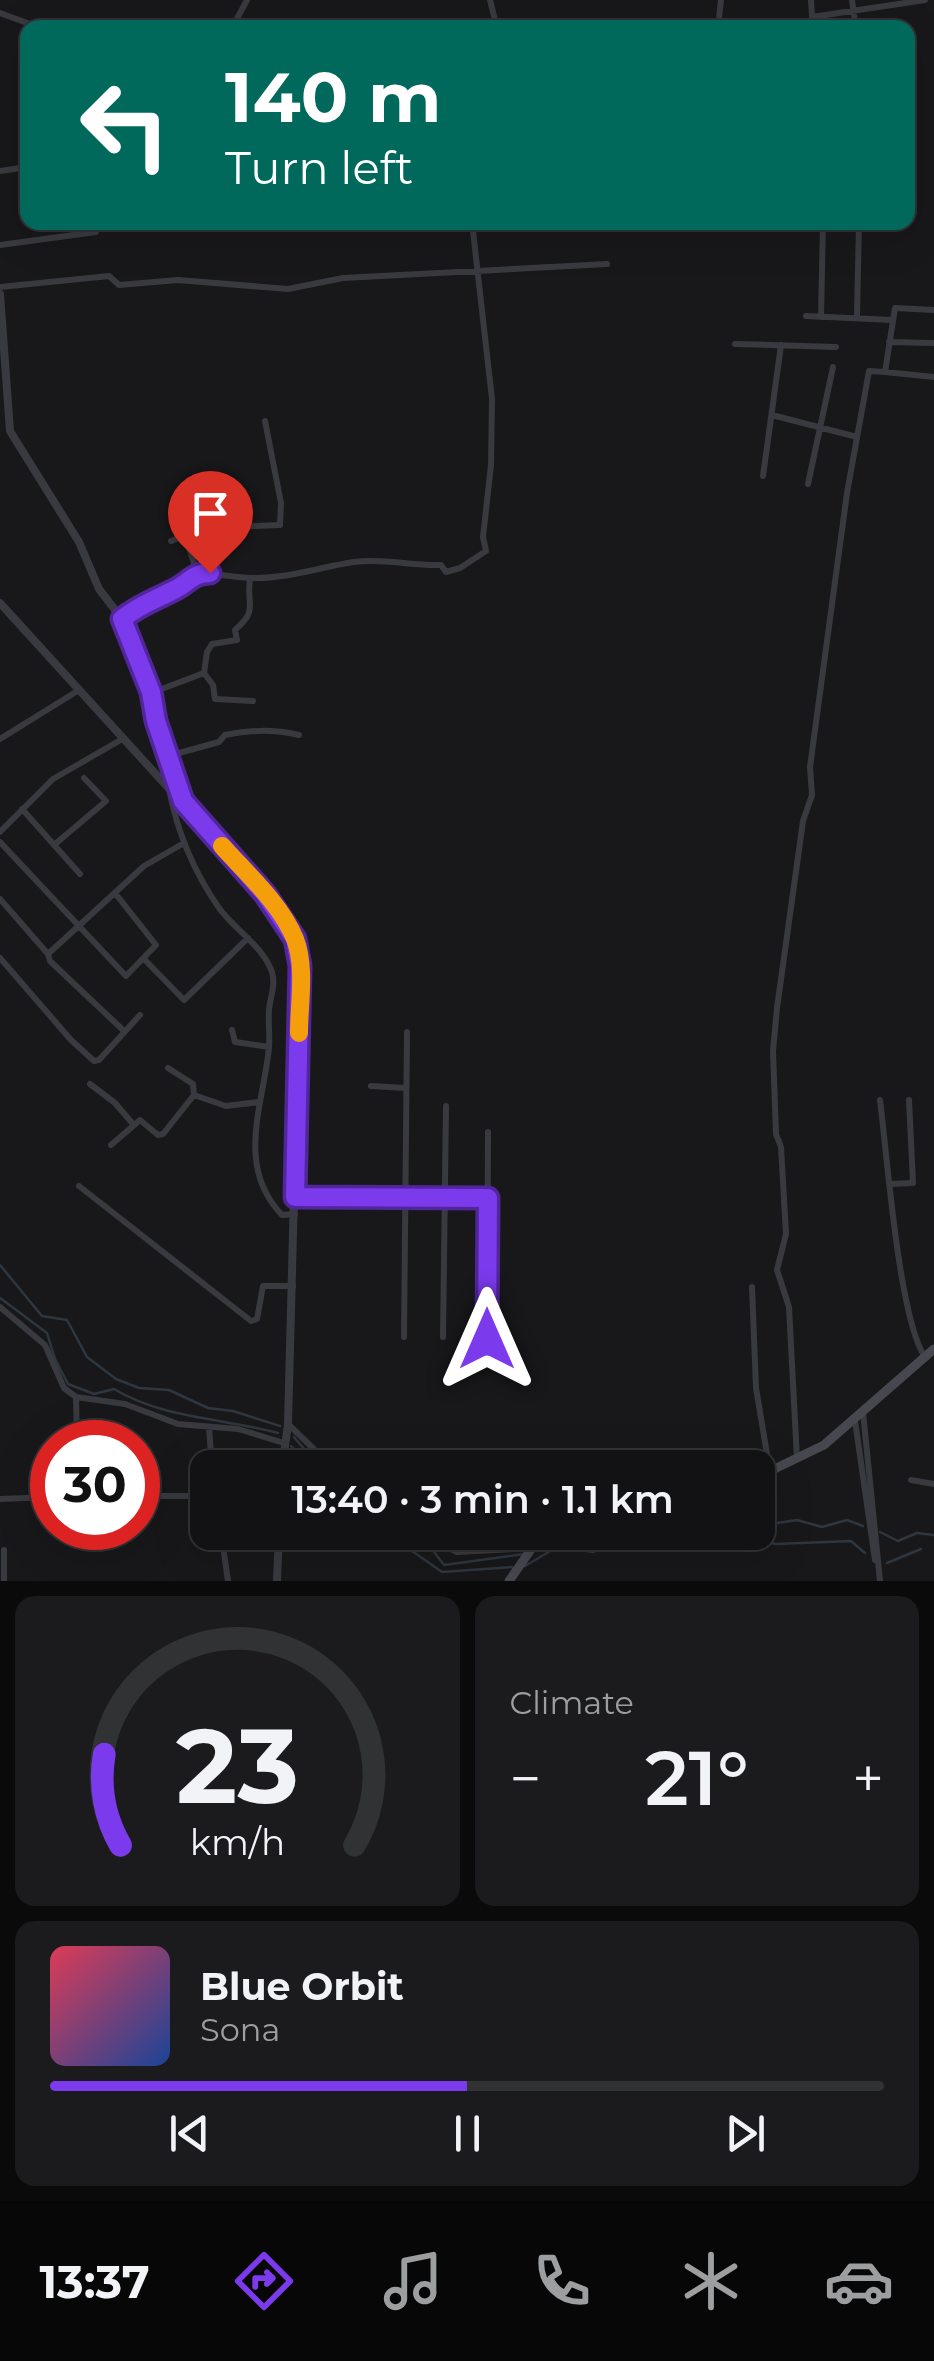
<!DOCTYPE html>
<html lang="en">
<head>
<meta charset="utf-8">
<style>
  :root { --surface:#121214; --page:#1b1b1d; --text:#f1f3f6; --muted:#9c9ea0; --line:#313234; --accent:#7c3aed }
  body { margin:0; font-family:Montserrat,sans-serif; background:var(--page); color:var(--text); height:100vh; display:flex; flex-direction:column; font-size:38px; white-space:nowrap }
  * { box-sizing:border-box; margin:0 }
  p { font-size:32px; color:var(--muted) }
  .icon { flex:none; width:55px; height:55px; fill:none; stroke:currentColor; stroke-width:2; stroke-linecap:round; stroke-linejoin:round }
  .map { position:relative; height:1581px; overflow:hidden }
  .panel { display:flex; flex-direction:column; gap:15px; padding:15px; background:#0a0a0b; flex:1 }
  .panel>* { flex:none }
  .guide { position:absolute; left:20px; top:20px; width:895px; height:210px; border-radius:20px; box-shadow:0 10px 40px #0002,0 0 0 2px var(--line); background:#00695c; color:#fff; overflow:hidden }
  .speed { position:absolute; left:30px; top:1420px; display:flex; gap:20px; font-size:50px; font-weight:700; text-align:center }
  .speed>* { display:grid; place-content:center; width:130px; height:130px; border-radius:50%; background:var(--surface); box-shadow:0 10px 40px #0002,0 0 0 2px var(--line); line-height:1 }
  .speed .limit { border:15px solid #d22; background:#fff; color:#111 }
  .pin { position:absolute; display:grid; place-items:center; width:85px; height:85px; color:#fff; margin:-102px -42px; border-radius:50% 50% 50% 0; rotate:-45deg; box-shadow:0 0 10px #0007 }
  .pin .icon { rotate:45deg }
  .me { position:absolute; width:110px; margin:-55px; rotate:0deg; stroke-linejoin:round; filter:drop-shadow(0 0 8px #0008) }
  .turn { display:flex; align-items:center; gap:35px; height:210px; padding:0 40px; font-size:45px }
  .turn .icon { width:130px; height:130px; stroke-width:2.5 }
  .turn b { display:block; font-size:70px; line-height:85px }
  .big { font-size:75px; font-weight:600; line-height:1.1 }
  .panel .tile { flex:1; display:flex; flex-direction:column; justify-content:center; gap:15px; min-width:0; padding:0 35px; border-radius:20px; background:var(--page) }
  .panel .dial { align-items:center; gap:0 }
  .dial svg { height:260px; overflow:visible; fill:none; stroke:var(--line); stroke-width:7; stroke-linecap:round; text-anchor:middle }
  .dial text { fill:var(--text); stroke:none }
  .song { display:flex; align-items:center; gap:30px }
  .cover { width:120px; height:120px; border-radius:15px; background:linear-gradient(135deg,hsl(350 70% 55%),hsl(220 70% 35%)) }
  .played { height:10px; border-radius:5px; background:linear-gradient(90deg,var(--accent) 50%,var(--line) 50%) }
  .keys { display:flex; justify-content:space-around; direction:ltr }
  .heat { display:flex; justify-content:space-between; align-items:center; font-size:55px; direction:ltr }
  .panel .tiles { flex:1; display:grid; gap:15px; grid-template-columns:1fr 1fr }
  .tile:last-child { grid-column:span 2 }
  .trip { position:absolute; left:190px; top:1450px; width:585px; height:100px; border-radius:20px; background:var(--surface); box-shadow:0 10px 40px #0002,0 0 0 2px var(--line); font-weight:600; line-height:100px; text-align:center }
  .tab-bar { display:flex; height:160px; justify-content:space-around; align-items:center; background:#070708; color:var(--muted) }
  .tab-bar .icon { width:70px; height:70px }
  .tab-bar .on { color:var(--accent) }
  .tab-bar b { font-size:45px; color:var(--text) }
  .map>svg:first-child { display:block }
</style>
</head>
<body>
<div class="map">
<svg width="934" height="1581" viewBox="0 0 934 1581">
  <rect width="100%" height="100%" fill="#18181a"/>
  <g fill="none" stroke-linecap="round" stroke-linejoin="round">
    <path stroke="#2e363f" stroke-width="2.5" d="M 0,1265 L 42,1316 L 67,1320 L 87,1357 L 116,1379 L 139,1388 L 169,1390 L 208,1408 L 233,1411 L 280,1426
      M 0,1298 L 47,1333 L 55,1359 L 68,1384 L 94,1394 L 114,1389 C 164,1419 223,1418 278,1433
      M 294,1437 L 310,1456 L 328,1468
      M 291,1446 L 312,1468
      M 758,1526 L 797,1520 L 822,1527 L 847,1520 L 863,1526
      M 385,1532 L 442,1572 L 512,1567
      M 406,1532 L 431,1548 L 444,1565 L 524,1554
      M 634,1532 L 661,1545 L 691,1532
      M 704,1532 L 718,1540 L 733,1542 L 749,1538 L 776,1544 L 851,1541 L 865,1553
      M 880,1532 L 898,1541 L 917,1533 L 934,1535
      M 537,1551 L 598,1532
      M 887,1563 L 921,1549
      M 525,1566 L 552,1550 L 565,1548 L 594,1552 L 608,1534 L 614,1532"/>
    <path stroke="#393a3f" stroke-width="6" d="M 490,0 L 497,28
      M 811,0 L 812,17 L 925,0
      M 852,0 L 856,28
      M 0,13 L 41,28
      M 232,28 L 247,0
      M 718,28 L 721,0
      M 0,171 L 28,167
      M 0,245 L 96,232
      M 0,287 L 109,276 L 119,285 L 178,280 L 288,289 L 343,278 L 607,264
      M 806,316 L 892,320
      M 821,317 L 823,222
      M 857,317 L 859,222
      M 889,342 L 934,343
      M 735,344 L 836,347
      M 885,372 L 934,377
      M 772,415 L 857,437
      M 763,476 L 781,345
      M 808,484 L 833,367
      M 186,538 L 197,573
      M 171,541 L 206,528 L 280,525 L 281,503 L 265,421
      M 122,619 L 142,604 L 177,589 L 197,573 C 216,573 234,578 252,578 C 287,579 320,567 354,562 C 384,558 411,566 441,565 L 446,572 L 460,568 L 486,551 L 483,537 L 491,465 L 492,399 L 472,222
      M 204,673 L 213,685 L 215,699 L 253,701
      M 151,693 L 204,673 L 207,652 L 212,644 L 237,640 L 235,630 C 259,609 246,607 250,579
      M 0,739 L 79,690
      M 168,756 L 219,742 L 225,735 C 251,730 272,729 299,735
      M 169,789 C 177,831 194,872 219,908 C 234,929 263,946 272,972 C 276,986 270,997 269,1010 C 268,1022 270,1035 269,1048 C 263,1106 235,1166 282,1215 L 295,1214
      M 22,809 L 80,874
      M 0,832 L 53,779 L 124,738
      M 0,842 L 126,976 L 156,945 L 115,893
      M 54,845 L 106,801 L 84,778
      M 0,899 L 48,954 L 50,961 L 124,1031
      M 48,954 L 144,866 L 184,843
      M 0,958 L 71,1040 L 94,1061 L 99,1060 L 140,1015
      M 144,959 L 184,1000 L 248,938
      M 232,1030 L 235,1042 L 269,1047
      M 168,1068 L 193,1084 L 194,1095
      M 90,1084 L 115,1103 L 133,1124
      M 371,1086 L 406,1088
      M 194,1095 L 226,1106 L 259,1102
      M 880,1100 C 887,1154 899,1320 925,1357
      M 111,1145 L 140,1120 L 158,1135 L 163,1134 L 194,1095
      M 891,1184 L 913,1183 L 909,1100
      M 79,1186 L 251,1321 L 257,1319 L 263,1286 L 293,1286
      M 295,1197 L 488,1198
      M 752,1287 L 756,1388 L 770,1472
      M 0,1307 L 45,1345 L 64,1388 L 76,1397 L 125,1404 L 178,1424 L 238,1429 L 284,1443
      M 404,1337 L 407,1032
      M 443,1337 L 446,1106
      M 487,1339 L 488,1132
      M 76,1397 L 77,1442
      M 863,1412 L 880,1581
      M 855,1421 L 875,1560
      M 288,1424 L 320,1455 L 338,1468
      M 209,1427 L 212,1468
      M 797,1459 L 789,1307 L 777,1270 L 786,1234 L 781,1147 L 776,1134 L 773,1051 L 777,1008 L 803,821 L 812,795 L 810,767 L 847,493 L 869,371 L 885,372 L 895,308 L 934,310
      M 911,1480 L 934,1484
      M 138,1496 L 208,1496
      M 0,1499 L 52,1497
      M 221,1532 L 228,1581
      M 415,1532 L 457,1552 L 532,1548
      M 4,1550 L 4,1581"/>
    <path stroke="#393a3f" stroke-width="8" d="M 0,294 L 10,431 L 79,542 L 99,589 L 122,619 L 151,693 L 156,721 L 182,798
      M 0,603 L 265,894 L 295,939 L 300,966 L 288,1424 L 282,1468
      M 277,1581 L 279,1532"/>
    <path stroke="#47484f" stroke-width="9" d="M 758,1477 L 824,1445 L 934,1349
      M 509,1581 L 532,1548 L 577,1532"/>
  </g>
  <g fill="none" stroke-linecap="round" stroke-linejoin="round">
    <defs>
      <path id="route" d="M 210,573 C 192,573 189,583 174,590 C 155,600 139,605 122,619 L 151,692 L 156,721 L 183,801 L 265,894 L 295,939 L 300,966 L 295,1197 L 488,1198 L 487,1339"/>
    </defs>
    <use href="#route" stroke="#51269a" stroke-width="25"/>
    <use href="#route" stroke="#7c3aed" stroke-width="18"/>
    <path stroke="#f59e0b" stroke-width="18" d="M 222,846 C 247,874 281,904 295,939 C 306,967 299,1004 299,1033"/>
  </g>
</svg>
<div class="speed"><div class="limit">30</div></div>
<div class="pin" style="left:210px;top:573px;background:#d93025"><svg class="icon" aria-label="arrive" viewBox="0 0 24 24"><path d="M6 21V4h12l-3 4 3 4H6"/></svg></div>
<svg class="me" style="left:487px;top:1339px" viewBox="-20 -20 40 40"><path d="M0-17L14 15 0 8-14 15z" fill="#7c3aed" stroke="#fff" stroke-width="4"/></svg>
<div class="trip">13:40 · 3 min · 1.1 km</div>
<div class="guide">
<div class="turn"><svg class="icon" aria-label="left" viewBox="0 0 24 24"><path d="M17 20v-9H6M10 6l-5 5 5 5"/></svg><div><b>140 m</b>Turn left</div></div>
</div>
</div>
<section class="panel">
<div class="tiles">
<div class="tile dial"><svg viewBox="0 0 100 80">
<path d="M14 69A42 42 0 1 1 86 69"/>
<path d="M14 69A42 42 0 0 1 9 41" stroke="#7c3aed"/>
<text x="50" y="56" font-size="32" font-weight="700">23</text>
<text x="50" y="72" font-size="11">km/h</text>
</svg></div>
<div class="tile"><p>Climate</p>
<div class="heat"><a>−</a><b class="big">21°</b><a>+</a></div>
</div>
<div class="tile">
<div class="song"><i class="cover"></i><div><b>Blue Orbit</b><p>Sona</p></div></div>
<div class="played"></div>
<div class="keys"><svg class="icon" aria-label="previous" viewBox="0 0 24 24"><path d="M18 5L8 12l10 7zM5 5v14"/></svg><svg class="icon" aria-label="pause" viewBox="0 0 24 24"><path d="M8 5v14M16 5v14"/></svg><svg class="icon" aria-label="next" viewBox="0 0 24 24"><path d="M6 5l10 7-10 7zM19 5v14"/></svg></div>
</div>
</div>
</section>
<nav class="tab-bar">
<b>13:37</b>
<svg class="icon on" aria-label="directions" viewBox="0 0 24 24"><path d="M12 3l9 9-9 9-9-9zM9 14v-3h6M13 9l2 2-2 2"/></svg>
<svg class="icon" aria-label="music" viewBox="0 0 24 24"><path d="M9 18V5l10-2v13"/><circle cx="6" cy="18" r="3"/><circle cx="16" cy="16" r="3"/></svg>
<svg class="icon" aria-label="phone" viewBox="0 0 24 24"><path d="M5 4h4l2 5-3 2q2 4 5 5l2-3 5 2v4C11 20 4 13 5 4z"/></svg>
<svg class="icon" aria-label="climate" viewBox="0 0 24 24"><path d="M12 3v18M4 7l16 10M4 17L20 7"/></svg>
<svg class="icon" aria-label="car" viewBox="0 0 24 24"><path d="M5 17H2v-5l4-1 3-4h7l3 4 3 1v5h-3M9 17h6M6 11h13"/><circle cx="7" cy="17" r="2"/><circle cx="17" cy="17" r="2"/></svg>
</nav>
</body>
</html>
